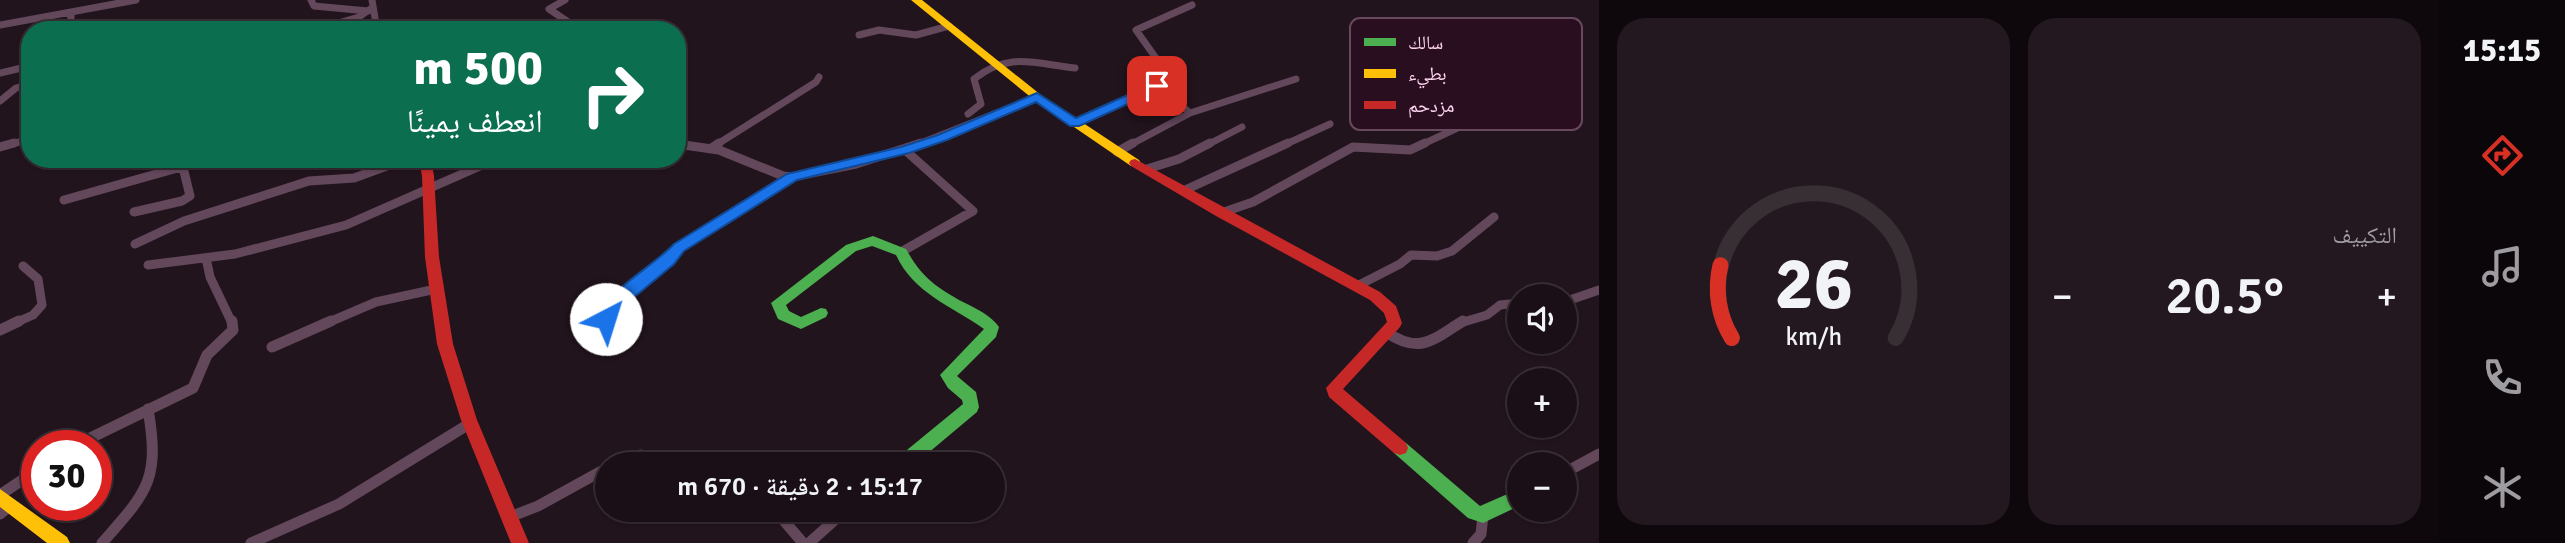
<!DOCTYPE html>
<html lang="ar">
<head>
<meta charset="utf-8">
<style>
  :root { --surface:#1a0f16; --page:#23181f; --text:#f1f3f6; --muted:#9f9ca1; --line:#382f35; --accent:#d93025 }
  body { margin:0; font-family:Signika,"Noto Naskh Arabic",sans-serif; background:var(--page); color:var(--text); direction:rtl; height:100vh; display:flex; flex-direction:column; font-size:26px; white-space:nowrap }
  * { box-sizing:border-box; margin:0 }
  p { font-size:23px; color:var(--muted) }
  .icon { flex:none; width:38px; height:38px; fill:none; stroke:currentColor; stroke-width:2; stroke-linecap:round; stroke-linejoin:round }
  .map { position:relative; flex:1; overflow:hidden; direction:ltr }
  .details { display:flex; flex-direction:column; gap:18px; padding:18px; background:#0e080c; width:840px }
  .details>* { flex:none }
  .hud { position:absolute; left:21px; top:21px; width:665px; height:147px; border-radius:28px; box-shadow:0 2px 5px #0004,0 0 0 2px var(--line); direction:rtl; background:#0b6e4f; color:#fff; overflow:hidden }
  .tools { position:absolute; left:1507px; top:284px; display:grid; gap:14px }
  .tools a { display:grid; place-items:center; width:70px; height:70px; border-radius:50%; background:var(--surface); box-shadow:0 2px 5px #0004,0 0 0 2px var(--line); font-size:35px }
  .speed { position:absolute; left:21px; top:430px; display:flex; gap:14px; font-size:35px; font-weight:700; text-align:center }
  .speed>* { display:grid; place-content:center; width:91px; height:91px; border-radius:50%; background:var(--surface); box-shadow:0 2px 5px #0004,0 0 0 2px var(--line); line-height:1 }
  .speed .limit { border:10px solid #d22; background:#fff; color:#111 }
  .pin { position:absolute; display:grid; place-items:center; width:60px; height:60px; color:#fff; margin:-30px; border-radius:14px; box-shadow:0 4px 10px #0006 }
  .me { position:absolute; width:77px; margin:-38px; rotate:40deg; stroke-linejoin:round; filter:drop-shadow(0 0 5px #0008) }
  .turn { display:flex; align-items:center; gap:24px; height:147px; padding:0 28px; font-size:32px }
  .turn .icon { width:91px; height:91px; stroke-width:2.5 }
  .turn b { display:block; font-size:49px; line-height:60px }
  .big { font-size:52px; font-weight:600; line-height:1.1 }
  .details .tile { flex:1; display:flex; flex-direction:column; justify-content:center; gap:10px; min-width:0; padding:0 24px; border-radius:28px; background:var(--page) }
  .details .dial { align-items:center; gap:0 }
  .dial svg { height:182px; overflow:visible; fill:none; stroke:var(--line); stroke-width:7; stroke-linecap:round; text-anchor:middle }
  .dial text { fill:var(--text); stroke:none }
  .heat { display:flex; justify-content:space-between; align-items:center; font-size:38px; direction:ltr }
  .details .tiles { flex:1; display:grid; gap:18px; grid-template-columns:repeat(2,1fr) }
  .trip { position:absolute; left:595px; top:452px; width:410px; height:70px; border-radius:35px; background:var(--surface); box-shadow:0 2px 5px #0004,0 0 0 2px var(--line); font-weight:600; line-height:70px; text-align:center; direction:rtl }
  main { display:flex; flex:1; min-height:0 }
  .menu { display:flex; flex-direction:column; width:126px; justify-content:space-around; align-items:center; background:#0a0609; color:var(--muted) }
  .menu .icon { width:49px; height:49px }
  .menu .on { color:var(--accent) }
  .menu b { font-size:32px; color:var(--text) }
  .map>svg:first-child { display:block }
</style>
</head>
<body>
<main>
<nav class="menu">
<b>15:15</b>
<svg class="icon on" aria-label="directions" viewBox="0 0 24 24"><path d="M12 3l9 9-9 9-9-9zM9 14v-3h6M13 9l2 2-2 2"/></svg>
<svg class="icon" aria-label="music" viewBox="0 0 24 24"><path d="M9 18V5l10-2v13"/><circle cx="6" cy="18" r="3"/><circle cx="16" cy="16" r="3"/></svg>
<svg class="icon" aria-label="phone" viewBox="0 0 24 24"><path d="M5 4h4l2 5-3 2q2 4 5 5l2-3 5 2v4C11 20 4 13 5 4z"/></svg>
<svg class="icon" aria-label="climate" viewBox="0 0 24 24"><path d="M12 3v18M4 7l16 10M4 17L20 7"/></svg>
</nav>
<section class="details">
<div class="tiles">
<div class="tile"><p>التكييف</p>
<div class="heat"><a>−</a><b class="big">20.5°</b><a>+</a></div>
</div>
<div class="tile dial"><svg viewBox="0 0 100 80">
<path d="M14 69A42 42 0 1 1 86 69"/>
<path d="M14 69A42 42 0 0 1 9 37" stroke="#d93025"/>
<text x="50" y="56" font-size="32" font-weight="700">26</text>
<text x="50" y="72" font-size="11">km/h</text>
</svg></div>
</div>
</section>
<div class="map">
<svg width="1599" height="543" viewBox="0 0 1599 543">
  <rect width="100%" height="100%" fill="#22141d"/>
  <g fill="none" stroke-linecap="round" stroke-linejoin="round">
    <path stroke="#63485c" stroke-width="7" d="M 311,0 L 314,6 L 368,11
      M 372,0 L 377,30
      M 565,0 L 549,9 L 580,30
      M 71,12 L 71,30
      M 0,25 L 136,0
      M 314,30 L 359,17 L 373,7
      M 859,35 L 879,30 L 916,35 L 949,26
      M 0,73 L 30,66
      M 0,101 L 16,88 L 30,84
      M 1190,113 L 1148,78 L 1147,74 L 1158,61 L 1136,30 L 1192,5
      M 968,114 L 981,104 L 974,79 C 1009,51 1035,64 1075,68
      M 1075,123 L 1157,86
      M 677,144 L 684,145
      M 8,145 L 30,139
      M 716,145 L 816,82 L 819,77
      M 916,145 L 1037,97
      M 1130,145 L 1190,113 L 1296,79
      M 1207,145 L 1242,127
      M 1284,145 L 1330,124
      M 1421,145 L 1481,117"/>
    <path stroke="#63485c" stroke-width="9" d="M 677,144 L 719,150 L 783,176 L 792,177 L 856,164 L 921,143
      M 0,147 L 14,143
      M 710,149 L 719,143
      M 1117,152 L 1133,143
      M 1147,169 L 1179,159 L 1210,143
      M 1185,190 L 1288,143
      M 64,200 L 181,167
      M 134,212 L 182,201 L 190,196 L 181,159
      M 1221,213 L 1253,202 L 1353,147 L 1410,150 L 1425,143
      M 135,244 L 184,221 L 309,181 L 354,178 L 406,159
      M 901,252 L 973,211 L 905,150
      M 206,258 L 210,277 L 232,323
      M 148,265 L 235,254 L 346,225 L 496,159
      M 1357,286 L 1400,264 L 1411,255 L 1437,256 L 1452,251 L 1494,217
      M 1564,302 L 1599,290
      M 15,323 L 33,315 L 42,305 L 38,279 L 23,266
      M 327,323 L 376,302 L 436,289
      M 609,323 L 606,319 L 615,303 L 661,267 L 679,247 L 792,177
      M 1460,323 L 1487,315 L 1500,305 L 1519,303"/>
    <path stroke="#63485c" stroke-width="11" d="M 608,321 L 618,336
      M 0,330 L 19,321
      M 1386,332 C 1420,355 1432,340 1463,321
      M 272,347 L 331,321
      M 74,446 L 193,388 L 207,355 L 233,330 L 232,321
      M 615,464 L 641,455 L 647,464
      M 1564,473 L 1599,454
      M 0,495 L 37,470
      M 774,509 L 803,543
      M 0,514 L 11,505
      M 510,517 L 538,506 L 607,468
      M 102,543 C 148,491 160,480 148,409
      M 251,543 L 339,504 L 469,424
      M 809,543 L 847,509
      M 1473,543 L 1481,534 L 1483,515"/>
    <path fill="#4caf50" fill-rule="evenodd" d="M 873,236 L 906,249 C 921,276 935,287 963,302 C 975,308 991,315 999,327 L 996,337 L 957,376 L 976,392 L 979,407 L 977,412 L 915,464 L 894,464 L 896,459 L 963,404 L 962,400 L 948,388 L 940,375 L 984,329 C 952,306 914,294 896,255 L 872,246 L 856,251 L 786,305 L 789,311 L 801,317 L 821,308 L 826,309 L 828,313 L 826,317 L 801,329 L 778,319 L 771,303 L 846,245 Z
      M 1400,441 L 1406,443 L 1480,506 L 1519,489 L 1519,506 L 1483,523 L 1468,518 L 1394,453 L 1392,448 L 1394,443 Z"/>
    <path fill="#ffc107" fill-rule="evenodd" d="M 911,0 L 922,0 L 1041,95 L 1139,160 L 1141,163 L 1139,166 L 1131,166 L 1033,99 Z
      M 0,489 L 67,537 L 70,543 L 47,543 L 0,507 Z"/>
    <path fill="#c62828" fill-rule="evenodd" d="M 419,159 L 431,159 L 434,176 L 439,257 L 453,344 L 477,420 L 529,543 L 511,543 L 461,420 L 437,344 L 425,257 L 422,176 Z
      M 1135,159 L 1380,292 L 1396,306 L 1402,323 L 1400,327 L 1343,389 L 1406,443 L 1408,448 L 1406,453 L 1400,455 L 1394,453 L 1329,397 L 1326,388 L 1387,322 L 1384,313 L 1370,300 L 1216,216 L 1131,166 L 1129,163 L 1131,160 Z"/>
  </g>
  <path fill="#1a73e8" stroke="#114b97" stroke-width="2" d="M 1157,82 L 1163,86 L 1161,89 L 1079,126 L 1070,126 L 1036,102 L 947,140 L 909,153 L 797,180 L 684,251 L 674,264 L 615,313 L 611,323 L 600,323 L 597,319 C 602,294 655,265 674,244 L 787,174 L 901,147 L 938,135 L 1037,93 L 1076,118 Z"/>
  <rect x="1350" y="18" width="232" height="112" rx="10" fill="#280e1e" stroke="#68495e" stroke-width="2"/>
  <rect x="1364" y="38" width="32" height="8" fill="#4caf50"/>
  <rect x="1364" y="69" width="32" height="9" fill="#ffc107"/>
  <rect x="1364" y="101" width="32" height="8" fill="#c62828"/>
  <g font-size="19" fill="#ffd4f2">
    <text x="1408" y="49">سالك</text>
    <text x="1408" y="80">بطيء</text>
    <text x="1408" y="112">مزدحم</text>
  </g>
</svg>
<div class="tools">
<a><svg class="icon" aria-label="sound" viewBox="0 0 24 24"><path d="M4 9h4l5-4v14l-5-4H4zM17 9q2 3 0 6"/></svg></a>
<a>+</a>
<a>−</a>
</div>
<div class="speed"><div class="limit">30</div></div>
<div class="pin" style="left:1157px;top:86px;background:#d93025"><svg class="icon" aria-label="arrive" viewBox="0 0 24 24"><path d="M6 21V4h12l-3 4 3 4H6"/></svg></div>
<svg class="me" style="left:606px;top:319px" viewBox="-20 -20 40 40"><circle r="19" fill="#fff"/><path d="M0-13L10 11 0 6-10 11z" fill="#1a73e8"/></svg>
<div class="trip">15:17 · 2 دقيقة · 670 m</div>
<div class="hud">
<div class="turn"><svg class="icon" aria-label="right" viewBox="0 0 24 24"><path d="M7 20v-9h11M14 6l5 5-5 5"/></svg><div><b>500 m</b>انعطف يمينًا</div></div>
</div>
</div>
</main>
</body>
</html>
